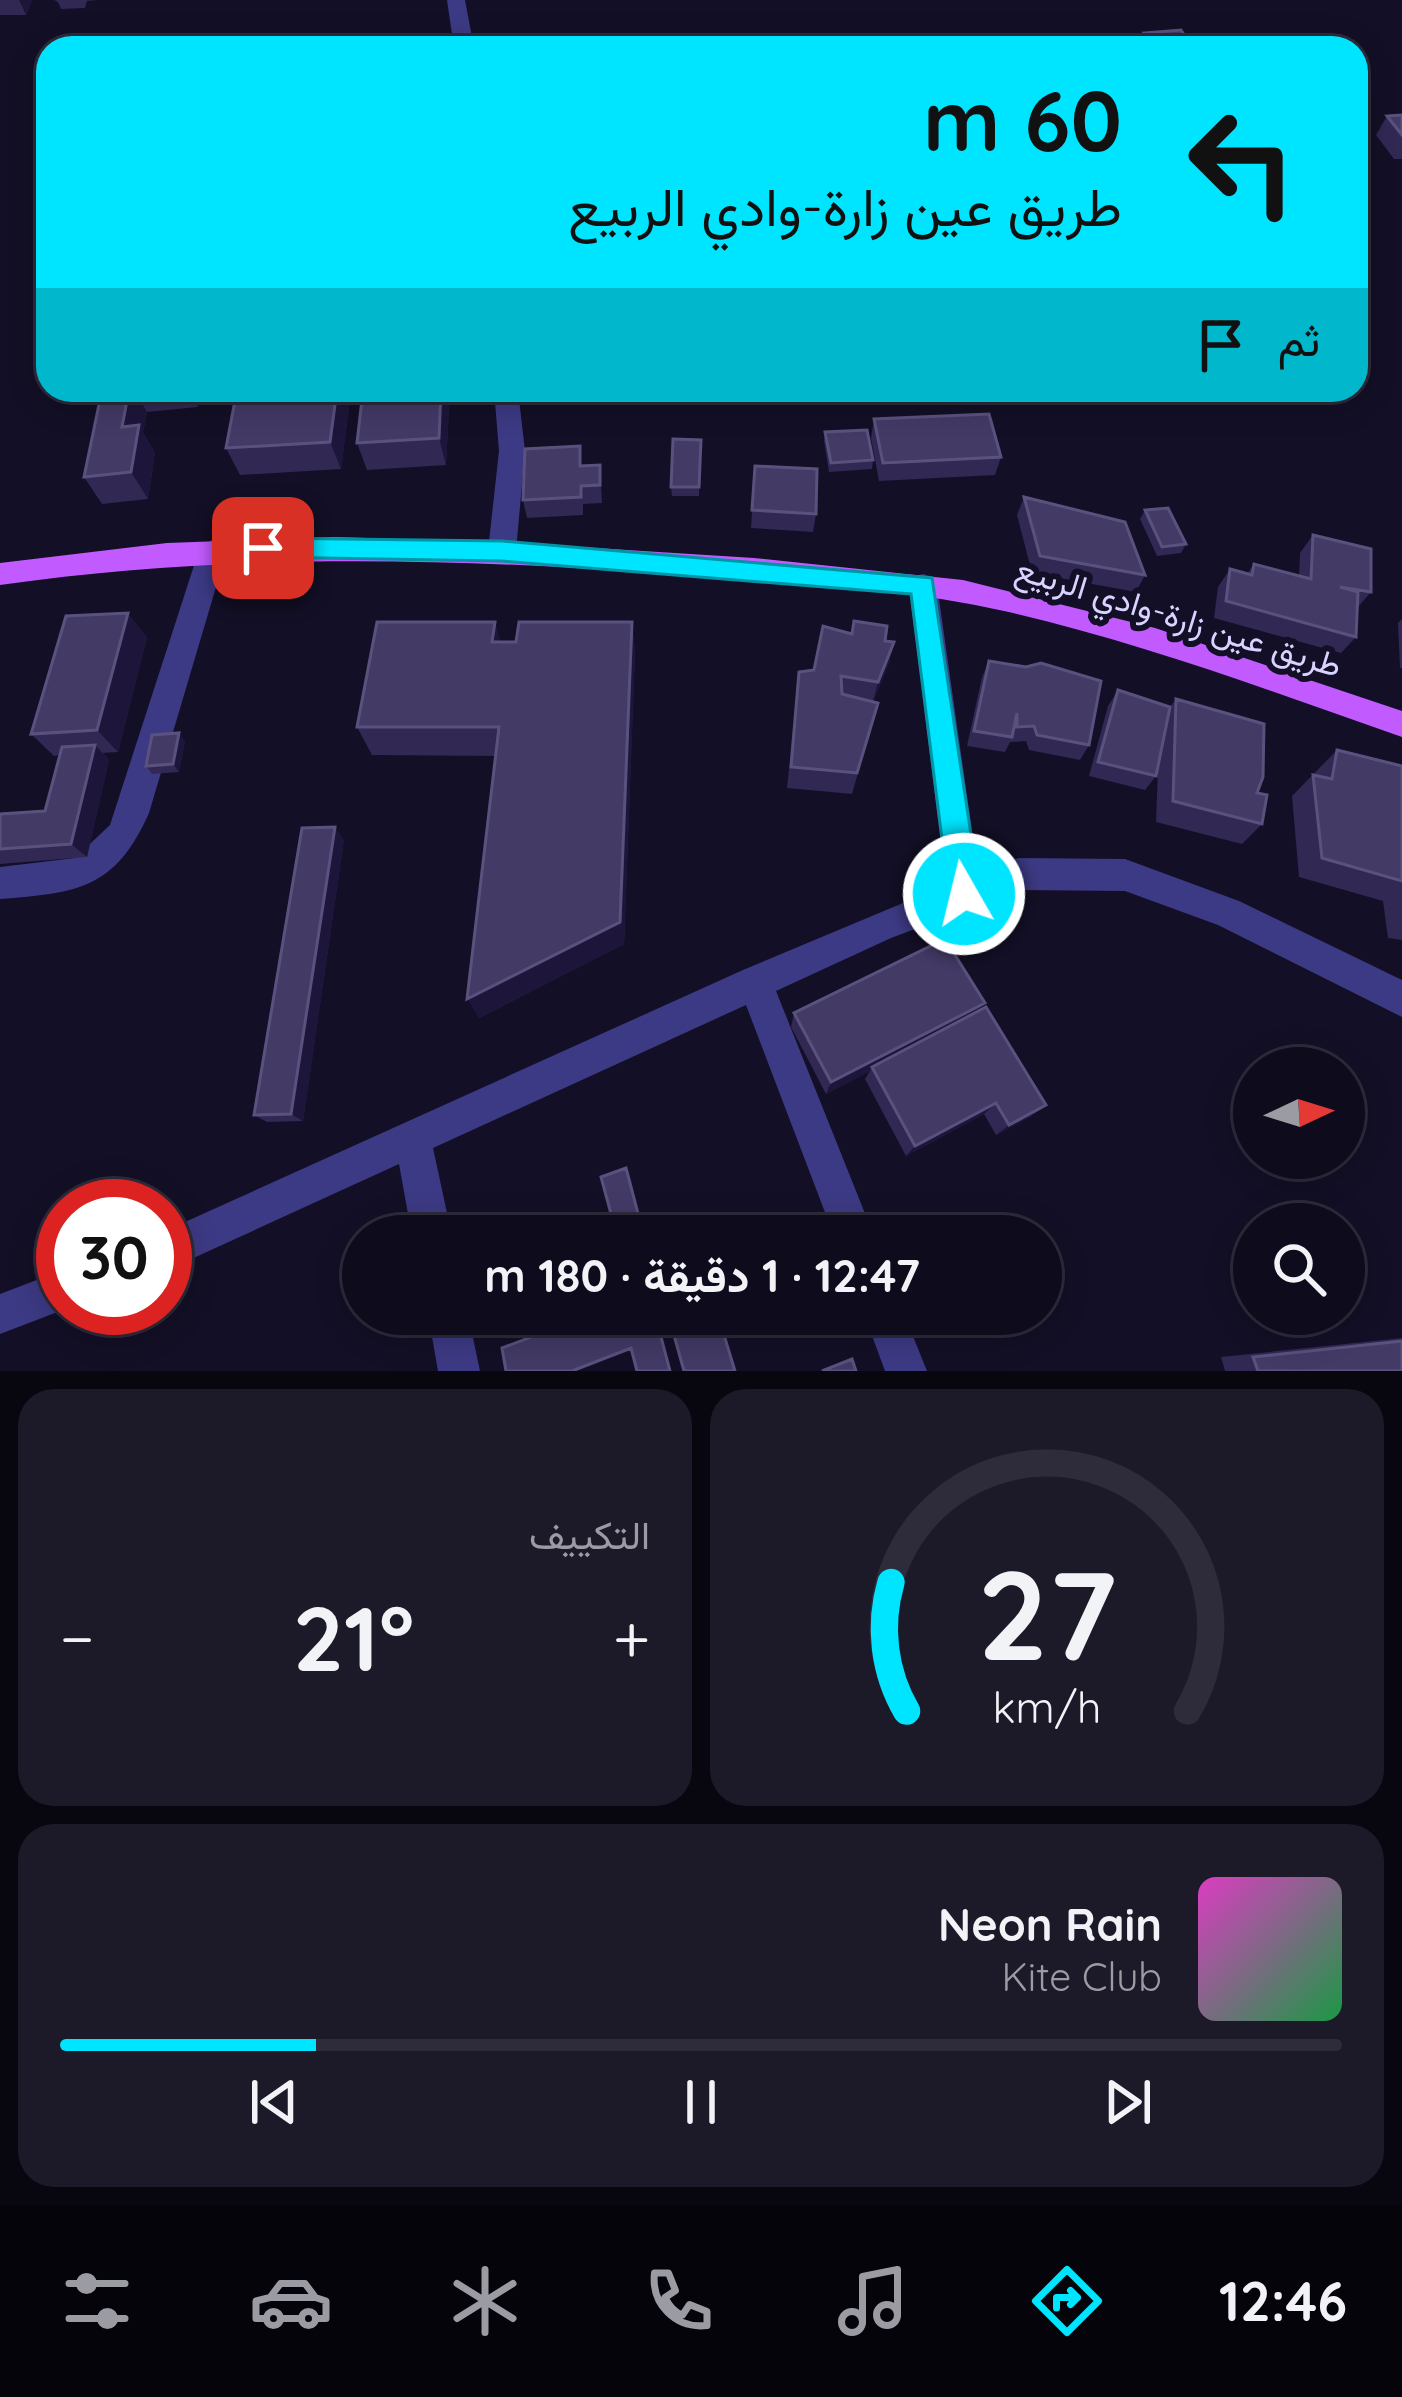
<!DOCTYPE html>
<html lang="ar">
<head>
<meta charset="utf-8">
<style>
  :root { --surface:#0e0b1c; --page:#1c1929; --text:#f1f3f6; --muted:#9b9ba3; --line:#2e2b3b; --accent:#00e5ff }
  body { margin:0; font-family:Quicksand,Vazirmatn,sans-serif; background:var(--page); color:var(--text); direction:rtl; height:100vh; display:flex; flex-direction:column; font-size:45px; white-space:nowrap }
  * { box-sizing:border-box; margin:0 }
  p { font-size:39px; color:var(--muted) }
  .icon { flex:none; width:66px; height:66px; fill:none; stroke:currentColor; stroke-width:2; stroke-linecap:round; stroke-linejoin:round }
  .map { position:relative; height:1371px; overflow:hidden; direction:ltr }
  .details { display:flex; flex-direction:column; gap:18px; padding:18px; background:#08060f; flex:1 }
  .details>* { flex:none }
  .banner { position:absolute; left:36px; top:36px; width:1332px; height:366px; border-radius:36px; box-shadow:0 6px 30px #0003,0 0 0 3px var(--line); direction:rtl; background:#00e5ff; color:#111; overflow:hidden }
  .needle { width:78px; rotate:86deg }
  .fabs { position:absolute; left:1233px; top:1047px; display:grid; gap:24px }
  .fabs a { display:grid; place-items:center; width:132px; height:132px; border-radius:50%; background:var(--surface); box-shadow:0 6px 30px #0003,0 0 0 3px var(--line); font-size:60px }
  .speed { position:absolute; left:36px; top:1179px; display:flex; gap:24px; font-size:60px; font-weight:700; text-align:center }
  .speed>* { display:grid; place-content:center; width:156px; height:156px; border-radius:50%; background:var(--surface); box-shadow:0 6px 30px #0003,0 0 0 3px var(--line); line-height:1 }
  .speed .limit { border:18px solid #d22; background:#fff; color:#111 }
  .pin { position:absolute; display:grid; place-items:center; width:102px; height:102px; color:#fff; margin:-51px; border-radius:24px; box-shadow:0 6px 18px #0006 }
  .me { position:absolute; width:132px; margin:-66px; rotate:352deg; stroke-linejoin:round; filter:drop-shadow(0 0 9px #0008) }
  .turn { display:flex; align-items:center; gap:42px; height:252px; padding:0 48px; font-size:54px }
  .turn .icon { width:156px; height:156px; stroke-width:2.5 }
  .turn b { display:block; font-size:84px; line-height:102px }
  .then { display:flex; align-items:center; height:114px; padding:0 48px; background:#0003; gap:24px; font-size:45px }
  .big { font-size:90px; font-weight:700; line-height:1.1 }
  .details .widget { flex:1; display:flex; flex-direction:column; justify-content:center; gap:18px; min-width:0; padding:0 42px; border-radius:36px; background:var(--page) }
  .details .dial { align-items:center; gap:0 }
  .dial svg { height:312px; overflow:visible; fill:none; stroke:var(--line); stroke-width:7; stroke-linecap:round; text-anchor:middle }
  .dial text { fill:var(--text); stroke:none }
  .song { display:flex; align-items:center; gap:36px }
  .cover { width:144px; height:144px; border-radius:18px; background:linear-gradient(135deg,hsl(310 70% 55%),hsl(140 70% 35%)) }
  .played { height:12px; border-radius:6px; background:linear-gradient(90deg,var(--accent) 20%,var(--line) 20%) }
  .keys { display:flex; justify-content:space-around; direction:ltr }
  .heat { display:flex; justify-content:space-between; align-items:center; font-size:66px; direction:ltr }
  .details .tiles { flex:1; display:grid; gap:18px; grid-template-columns:1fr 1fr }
  .widget:last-child { grid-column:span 2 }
  .trip { position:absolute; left:342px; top:1215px; width:720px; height:120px; border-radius:60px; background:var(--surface); box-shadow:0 6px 30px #0003,0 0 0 3px var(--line); font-weight:700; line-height:120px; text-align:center; direction:rtl }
  .menu { display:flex; height:192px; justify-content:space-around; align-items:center; background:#06040b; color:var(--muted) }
  .menu .icon { width:84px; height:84px }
  .menu .on { color:var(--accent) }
  .menu b { font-size:54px; color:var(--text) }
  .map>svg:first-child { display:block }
</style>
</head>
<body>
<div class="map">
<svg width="1402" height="1371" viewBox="0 0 1402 1371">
  <rect width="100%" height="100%" fill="#130f26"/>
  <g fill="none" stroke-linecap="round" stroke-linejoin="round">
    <path fill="#3d3a85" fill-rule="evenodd" d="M 447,0 L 465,0 L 474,48 L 454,48 Z
      M 494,390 L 518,390 L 525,451 L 516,551 L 502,562 L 488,551 L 499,451 Z
      M 213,539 L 227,550 L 149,813 C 115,889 78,893 0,899 L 0,867 L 75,858 L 110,825 L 199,550 Z
      M 923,574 L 933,577 L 937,585 L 978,873 L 1019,858 L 1125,859 L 1239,901 L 1402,980 L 1402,1017 L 1218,925 L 1125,891 L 1019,890 L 891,938 L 776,991 L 874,1236 L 834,1236 L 746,1005 L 433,1148 L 452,1236 L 412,1236 L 399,1164 L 165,1271 L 165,1231 L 743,970 L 946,885 L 909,585 L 913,577 Z
      M 63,1270 L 63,1308 L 68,1308 L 0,1334 L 0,1294 Z
      M 428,1314 L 468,1314 L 480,1371 L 438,1371 Z
      M 864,1314 L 904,1314 L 927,1371 L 885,1371 Z"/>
    <path fill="#c25bff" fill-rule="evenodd" d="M 334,537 L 502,542 L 754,558 L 963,580 L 1155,628 L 1402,711 L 1402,737 C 1271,691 1140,642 1004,611 C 891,586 776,581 661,573 C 439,558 221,553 0,585 L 0,563 L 167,543 Z"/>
  </g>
  <path fill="#312854" d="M 0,0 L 32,0 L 26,15 L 0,15 Z
    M 54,0 L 98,0 L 87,1 L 85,8 L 61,9 L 58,2 Z
    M 1144,33 L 1192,48 L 1144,48 L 1140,42 Z
    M 1402,115 L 1402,159 L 1394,159 L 1376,135 L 1387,116 Z
    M 102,390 L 200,390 L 198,407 L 147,412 L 143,432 L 155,453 L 148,499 L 102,504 L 84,477 Z
    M 450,390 L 446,465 L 367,470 L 357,443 Z
    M 351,392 L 341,469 L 240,475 L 226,448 Z
    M 874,419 L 1001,457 L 995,475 L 879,481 L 871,438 Z
    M 825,432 L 873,460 L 872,469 L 829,472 L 824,441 Z
    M 701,440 L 699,496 L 672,496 L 671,487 Z
    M 600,465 L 602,503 L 583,504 L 583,515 L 527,518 L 523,500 L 582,466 Z
    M 755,466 L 816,514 L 813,532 L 751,528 Z
    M 1024,497 L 1145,575 L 1136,592 L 1032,573 L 1017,515 Z
    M 1145,510 L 1186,544 L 1181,553 L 1157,556 L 1140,519 Z
    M 1313,535 L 1371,592 L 1358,607 L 1356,637 L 1341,653 L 1214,618 L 1218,587 L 1230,569 L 1247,574 L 1254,564 L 1299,576 L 1300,553 Z
    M 1402,619 L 1402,668 L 1400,668 L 1398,623 Z
    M 854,621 L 885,641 L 894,642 L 888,666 L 873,702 L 878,703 L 852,794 L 787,788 L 799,672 L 814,670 L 851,634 Z
    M 495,622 L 500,642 L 516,642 L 632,622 L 635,653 L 624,944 L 479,1018 L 496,756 L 372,755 L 357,727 Z
    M 147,637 L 118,752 L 103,753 L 109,760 L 87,857 L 0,864 L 0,814 L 45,811 L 60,755 L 54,756 L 31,734 Z
    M 989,661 L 1089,745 L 1080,760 L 1029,750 L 1026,741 L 1010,742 L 1005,752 L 967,746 L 982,677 Z
    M 1118,690 L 1170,707 L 1176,699 L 1257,793 L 1262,824 L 1242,844 L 1156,822 L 1158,769 L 1156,776 L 1145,790 L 1089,776 L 1108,706 Z
    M 185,741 L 179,772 L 152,774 L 146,766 Z
    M 1337,750 L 1402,766 L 1402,940 L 1388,938 L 1383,901 L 1299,877 L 1292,796 Z
    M 344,840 L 303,1121 L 267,1122 L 254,1115 Z
    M 978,1012 L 1032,1116 L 996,1135 L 984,1114 L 906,1156 L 865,1079 L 870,1071 L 826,1094 L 791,1027 L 794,1013 Z
    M 1402,1338 L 1402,1371 L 1225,1371 L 1221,1357 Z"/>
  <path fill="#1d163a" d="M 19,0 L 32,0 L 26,15 Z
    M 129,390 L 134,390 L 147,412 L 143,432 L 155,453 L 148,499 L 131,472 L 122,427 Z
    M 189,390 L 200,390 L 198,407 Z
    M 337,390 L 350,390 L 351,392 L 341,469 L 330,442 Z
    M 441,390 L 450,390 L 446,465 L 439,438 Z
    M 128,613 L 147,637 L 118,752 L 97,730 Z
    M 495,622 L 503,654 L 492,642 Z
    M 632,622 L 635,653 L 624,944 L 479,1018 L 467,999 Z
    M 894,642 L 888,666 L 872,705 L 878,682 Z
    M 179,733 L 185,741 L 179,772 L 173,764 Z
    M 95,745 L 109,760 L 87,857 L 71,844 Z
    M 335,827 L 344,840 L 303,1121 L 291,1114 Z
    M 985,1003 L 973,1018 L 872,1067 L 870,1071 L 826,1094 L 831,1082 Z
    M 996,1103 L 984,1114 L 906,1156 L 915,1146 Z
    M 1046,1105 L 1032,1116 L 996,1135 L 1009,1125 Z
    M 631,1348 L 635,1349 L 577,1371 L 572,1371 Z"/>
  <path fill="#433a66" stroke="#5a527e" stroke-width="3" d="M 1181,30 L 1192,47 L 1153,48 L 1144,33 Z
    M 1295,37 L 1307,48 L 1233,48 Z
    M 1402,115 L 1402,135 L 1387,116 Z
    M 102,390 L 129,390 L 122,427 L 139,425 L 131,472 L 84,477 Z
    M 237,390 L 337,390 L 330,442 L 226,448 Z
    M 363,390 L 441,390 L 439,438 L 357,443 Z
    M 989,414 L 1001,457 L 883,463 L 874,419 Z
    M 867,430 L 873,460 L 831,463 L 825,432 Z
    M 673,439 L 701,440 L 699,487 L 671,487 Z
    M 580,446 L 580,466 L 600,465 L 600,485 L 581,486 L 581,497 L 523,500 L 525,449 Z
    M 755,466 L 817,469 L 816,514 L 752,510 Z
    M 1024,497 L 1125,522 L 1145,575 L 1040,556 Z
    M 1168,508 L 1186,544 L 1162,547 L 1145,510 Z
    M 1313,535 L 1371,549 L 1371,592 L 1340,587 L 1358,592 L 1356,637 L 1226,601 L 1230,569 L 1252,575 L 1254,564 L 1311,579 Z
    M 128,613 L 97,730 L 31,734 L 66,616 Z
    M 854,621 L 887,626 L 885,641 L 894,642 L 878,682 L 841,676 L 842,694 L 878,703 L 857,773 L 791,767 L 799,672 L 814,670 L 823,626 L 852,634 Z
    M 377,622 L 495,622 L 492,642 L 516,642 L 519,622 L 632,622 L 620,922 L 467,999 L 499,727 L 357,727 Z
    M 989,661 L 1026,667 L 1041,663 L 1101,681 L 1089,745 L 1037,735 L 1034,726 L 1017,727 L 1017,713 L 1012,737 L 974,731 Z
    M 1118,690 L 1170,707 L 1156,776 L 1098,762 Z
    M 1176,699 L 1264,724 L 1263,777 L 1257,793 L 1267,795 L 1262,824 L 1173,801 Z
    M 179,733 L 173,764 L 146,766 L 152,735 Z
    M 95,745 L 71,844 L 0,849 L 0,814 L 45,811 L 62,747 Z
    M 1337,750 L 1402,766 L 1402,881 L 1322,858 L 1313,775 L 1332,779 Z
    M 335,827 L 291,1114 L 254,1115 L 302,828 Z
    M 945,939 L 985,1003 L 831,1082 L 794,1013 Z
    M 986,1007 L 1046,1105 L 1009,1125 L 996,1103 L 915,1146 L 872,1067 Z
    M 626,1168 L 644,1236 L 617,1236 L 601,1177 Z
    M 592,1314 L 655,1314 L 670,1371 L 637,1371 L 631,1348 L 572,1371 L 506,1371 L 502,1348 Z
    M 668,1314 L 740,1314 L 720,1322 L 735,1371 L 684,1371 Z
    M 1402,1341 L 1402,1371 L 1258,1371 L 1253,1357 Z
    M 852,1359 L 856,1371 L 822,1371 Z"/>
  <path fill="#00e5ff" stroke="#0095a6" stroke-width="3" d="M 263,538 L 502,541 L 932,578 L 980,894 L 975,905 L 964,909 L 954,905 L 949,894 L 911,594 L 502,561 L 263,557 L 251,548 Z"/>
  <g text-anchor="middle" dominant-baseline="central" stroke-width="12" stroke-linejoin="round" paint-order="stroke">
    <g font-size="33" fill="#d9d4ff" stroke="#130f26">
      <text transform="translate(1179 616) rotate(17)">طريق عين زارة-وادي الربيع</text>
    </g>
  </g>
</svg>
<div class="fabs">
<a><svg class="needle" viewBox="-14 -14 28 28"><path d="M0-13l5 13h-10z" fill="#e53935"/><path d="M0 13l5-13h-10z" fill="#9b9ba3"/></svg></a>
<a><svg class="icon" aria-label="search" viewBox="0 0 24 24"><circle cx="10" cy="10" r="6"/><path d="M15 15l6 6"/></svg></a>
</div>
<div class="speed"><div class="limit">30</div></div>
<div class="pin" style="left:263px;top:548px;background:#d93025"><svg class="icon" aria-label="arrive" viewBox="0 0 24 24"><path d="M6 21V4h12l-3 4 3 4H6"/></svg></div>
<svg class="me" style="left:964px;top:894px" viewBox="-20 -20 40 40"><circle r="17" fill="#00e5ff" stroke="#fff" stroke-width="3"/><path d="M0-11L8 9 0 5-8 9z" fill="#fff"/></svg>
<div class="trip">12:47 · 1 دقيقة · 180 m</div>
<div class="banner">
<div class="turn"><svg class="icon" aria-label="left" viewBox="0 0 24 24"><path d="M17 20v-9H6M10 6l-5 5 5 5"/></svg><div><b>60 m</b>طريق عين زارة-وادي الربيع</div></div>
<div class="then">ثم<svg class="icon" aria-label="arrive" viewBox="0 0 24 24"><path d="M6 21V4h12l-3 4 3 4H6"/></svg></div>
</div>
</div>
<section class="details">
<div class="tiles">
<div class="widget dial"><svg viewBox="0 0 100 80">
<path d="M14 69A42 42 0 1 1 86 69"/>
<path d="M14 69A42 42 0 0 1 10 36" stroke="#00e5ff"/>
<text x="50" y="56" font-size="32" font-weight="700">27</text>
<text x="50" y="72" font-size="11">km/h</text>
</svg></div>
<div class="widget"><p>التكييف</p>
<div class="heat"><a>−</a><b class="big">21°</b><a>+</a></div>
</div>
<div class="widget">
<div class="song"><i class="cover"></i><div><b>Neon Rain</b><p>Kite Club</p></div></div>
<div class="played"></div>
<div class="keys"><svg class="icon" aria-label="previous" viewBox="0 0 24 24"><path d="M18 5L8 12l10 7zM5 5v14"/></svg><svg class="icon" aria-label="pause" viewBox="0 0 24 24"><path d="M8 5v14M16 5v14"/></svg><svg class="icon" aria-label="next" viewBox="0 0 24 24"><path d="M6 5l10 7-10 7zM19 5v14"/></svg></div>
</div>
</div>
</section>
<nav class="menu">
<b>12:46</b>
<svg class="icon on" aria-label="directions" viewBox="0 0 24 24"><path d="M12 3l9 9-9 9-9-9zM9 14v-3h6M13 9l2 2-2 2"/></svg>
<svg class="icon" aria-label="music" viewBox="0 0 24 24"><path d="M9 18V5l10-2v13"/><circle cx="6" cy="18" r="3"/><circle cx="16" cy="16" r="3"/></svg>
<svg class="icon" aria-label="phone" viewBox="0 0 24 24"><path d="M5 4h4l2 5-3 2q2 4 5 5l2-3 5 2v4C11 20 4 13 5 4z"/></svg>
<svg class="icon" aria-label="climate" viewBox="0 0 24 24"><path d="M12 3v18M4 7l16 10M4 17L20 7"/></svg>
<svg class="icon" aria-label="car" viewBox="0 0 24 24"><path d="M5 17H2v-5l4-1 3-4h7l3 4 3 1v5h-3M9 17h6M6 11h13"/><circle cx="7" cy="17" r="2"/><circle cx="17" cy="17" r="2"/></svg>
<svg class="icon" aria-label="filters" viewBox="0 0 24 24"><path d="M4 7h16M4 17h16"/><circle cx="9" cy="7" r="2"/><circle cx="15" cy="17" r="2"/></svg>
</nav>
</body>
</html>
